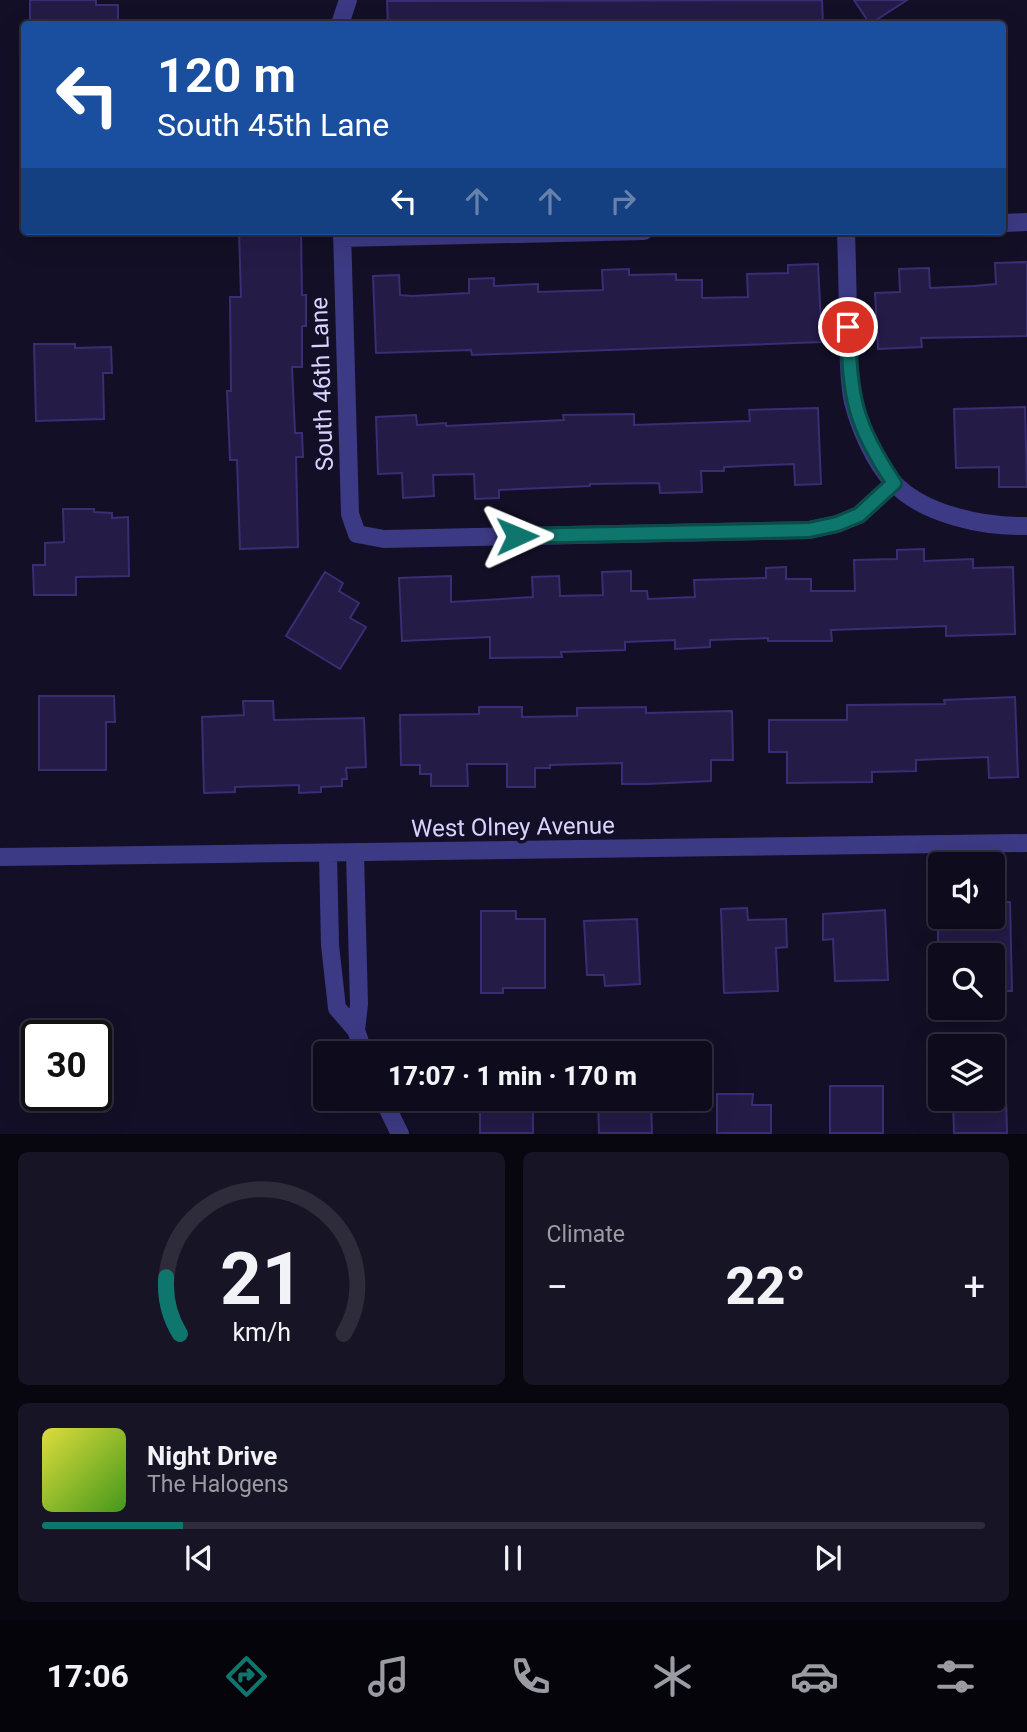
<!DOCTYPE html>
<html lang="en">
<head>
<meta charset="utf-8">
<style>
  :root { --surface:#0e0b1c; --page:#171425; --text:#f1f3f6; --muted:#9b9ba3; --line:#2e2b3b; --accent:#0f766e }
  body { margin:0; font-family:Roboto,sans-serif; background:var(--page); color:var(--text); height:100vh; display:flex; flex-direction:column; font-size:26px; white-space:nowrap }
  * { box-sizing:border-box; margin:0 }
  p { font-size:23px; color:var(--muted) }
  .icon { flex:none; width:38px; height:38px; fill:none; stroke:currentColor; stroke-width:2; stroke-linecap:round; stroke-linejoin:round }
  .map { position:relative; height:1134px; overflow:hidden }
  .sheet { display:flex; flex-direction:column; gap:18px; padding:18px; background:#08060f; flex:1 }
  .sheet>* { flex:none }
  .banner { position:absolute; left:21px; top:21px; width:985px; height:214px; border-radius:7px; box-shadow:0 7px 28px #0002,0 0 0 2px var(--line); background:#1a4fa0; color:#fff; overflow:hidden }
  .tools { position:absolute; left:928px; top:852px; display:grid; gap:14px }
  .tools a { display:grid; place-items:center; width:77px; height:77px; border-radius:7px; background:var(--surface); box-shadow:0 7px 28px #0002,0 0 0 2px var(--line); font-size:35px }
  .speed { position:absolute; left:21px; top:1020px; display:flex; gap:14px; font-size:35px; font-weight:700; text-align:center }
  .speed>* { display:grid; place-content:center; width:91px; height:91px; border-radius:50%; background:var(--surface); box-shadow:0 7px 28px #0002,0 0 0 2px var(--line); line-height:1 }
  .speed .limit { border:4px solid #111; border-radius:10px; background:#fff; color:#111 }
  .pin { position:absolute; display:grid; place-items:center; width:60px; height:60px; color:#fff; margin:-30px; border:4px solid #fff; border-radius:50%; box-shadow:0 2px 7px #0007 }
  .me { position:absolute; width:77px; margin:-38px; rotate:89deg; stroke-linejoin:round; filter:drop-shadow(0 0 5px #0008) }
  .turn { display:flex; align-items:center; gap:24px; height:147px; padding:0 21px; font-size:32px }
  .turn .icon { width:91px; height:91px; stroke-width:2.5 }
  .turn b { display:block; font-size:49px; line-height:60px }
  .lanes { display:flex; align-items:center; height:66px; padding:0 21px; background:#0003; justify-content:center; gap:35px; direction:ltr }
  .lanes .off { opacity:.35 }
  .big { font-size:52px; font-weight:800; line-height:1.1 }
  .sheet .widget { flex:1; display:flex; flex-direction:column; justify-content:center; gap:10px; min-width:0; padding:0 24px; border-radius:10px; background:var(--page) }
  .sheet .dial { align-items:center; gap:0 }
  .dial svg { height:182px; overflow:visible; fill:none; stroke:var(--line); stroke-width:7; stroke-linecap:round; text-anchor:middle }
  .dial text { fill:var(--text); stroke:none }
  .song { display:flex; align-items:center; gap:21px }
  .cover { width:84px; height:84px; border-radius:10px; background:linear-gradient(135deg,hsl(60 70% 55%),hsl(100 70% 35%)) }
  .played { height:7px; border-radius:4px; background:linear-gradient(90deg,var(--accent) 15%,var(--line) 15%) }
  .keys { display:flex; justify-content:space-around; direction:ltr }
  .heat { display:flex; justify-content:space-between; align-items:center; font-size:38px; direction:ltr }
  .sheet .tiles { flex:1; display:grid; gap:18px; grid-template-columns:1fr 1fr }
  .widget:last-child { grid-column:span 2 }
  .trip { position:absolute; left:313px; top:1041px; width:399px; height:70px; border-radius:7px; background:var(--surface); box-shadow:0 7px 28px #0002,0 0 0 2px var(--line); font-weight:800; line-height:70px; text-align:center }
  .dock { display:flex; height:112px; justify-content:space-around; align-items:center; background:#06040b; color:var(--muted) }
  .dock .icon { width:49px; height:49px }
  .dock .on { color:var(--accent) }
  .dock b { font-size:32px; color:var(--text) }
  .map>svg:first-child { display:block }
</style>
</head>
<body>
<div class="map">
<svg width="1027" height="1134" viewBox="0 0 1027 1134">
  <rect width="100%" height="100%" fill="#130f26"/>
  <path fill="#241b47" stroke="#3b2d73" stroke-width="2" d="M 30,0 L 96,0 L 96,5 L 118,5 L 118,24 L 30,24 Z
    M 822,0 L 823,24 L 388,24 L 387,1 Z
    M 854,0 L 907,0 L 870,24 Z
    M 239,231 L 301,232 L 302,295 L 306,295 L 306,326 L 302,326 L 302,367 L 292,367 L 295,433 L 302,433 L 303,457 L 296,457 L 298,547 L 240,549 L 237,460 L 230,460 L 227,391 L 231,391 L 230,297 L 241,297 Z
    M 1027,262 L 1027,336 L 921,338 L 922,347 L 878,349 L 875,293 L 900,292 L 899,269 L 929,268 L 930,288 L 974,286 L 996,284 L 995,263 Z
    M 818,264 L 822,342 L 472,355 L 471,350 L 376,353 L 373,276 L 399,275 L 400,295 L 412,296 L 469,293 L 469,279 L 494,278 L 494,286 L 538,284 L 538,292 L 603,290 L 602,270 L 629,269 L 629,275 L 676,274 L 676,280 L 702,280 L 702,298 L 748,297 L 747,274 L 788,273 L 788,265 Z
    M 34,344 L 75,344 L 75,348 L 111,347 L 112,373 L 103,373 L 104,419 L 36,421 Z
    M 1025,407 L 1027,487 L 999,487 L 999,467 L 956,468 L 954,409 Z
    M 818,408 L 821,484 L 795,485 L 794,464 L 724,467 L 724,471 L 701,471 L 702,492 L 660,493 L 659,483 L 590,484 L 590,486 L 499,490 L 499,498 L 475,499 L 474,474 L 433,475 L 434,496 L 403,498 L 402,473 L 378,474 L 376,417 L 416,415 L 417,425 L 446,423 L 446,426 L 564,420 L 563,415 L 634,414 L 634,425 L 750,421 L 749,410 Z
    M 63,509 L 94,509 L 94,512 L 112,513 L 112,518 L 128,517 L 129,576 L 76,577 L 76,595 L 34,595 L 33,565 L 45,565 L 45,543 L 64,542 Z
    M 924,549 L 924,561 L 973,559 L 973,568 L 1013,567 L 1015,634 L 946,636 L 946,626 L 831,630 L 832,641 L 768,641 L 768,638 L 710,640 L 710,647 L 675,649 L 675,640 L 625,642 L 625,650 L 561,652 L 562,657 L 490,658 L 490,637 L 402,641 L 399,578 L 451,576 L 451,602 L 533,597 L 532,577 L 559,576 L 560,596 L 603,595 L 602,572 L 631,571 L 631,591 L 647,591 L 648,599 L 695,597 L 694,580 L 766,578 L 766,568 L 786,567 L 786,579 L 811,579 L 811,591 L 855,591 L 854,560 L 897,559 L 897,550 Z
    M 325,572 L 343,583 L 339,591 L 359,603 L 350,618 L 366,627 L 340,669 L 286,636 Z
    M 39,696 L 114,696 L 115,722 L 106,722 L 106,770 L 39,770 Z
    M 1015,697 L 1018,777 L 989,778 L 988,757 L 916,760 L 916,771 L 872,772 L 872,782 L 787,783 L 787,752 L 769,752 L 769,720 L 847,720 L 847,705 L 945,704 L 944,700 Z
    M 243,701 L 273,701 L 274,720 L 364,718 L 366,767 L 346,768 L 347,779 L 342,779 L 342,786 L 321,787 L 321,792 L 299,793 L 299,785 L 235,787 L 235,792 L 204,793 L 202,717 L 244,715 Z
    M 479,707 L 522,707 L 522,717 L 577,716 L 577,708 L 646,707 L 646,713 L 732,711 L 733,760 L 711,760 L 711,781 L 647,784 L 622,784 L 622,763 L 550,765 L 550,768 L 535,768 L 535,787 L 507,787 L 507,764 L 467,764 L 468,786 L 431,786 L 431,774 L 420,774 L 420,765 L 401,765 L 400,715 L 479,714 Z
    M 992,902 L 1010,902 L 1012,991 L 992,991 L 992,956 L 938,956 L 938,917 L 992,917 Z
    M 747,908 L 748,920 L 786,919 L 787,947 L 776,948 L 778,991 L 724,993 L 721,909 Z
    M 885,910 L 888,980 L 835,981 L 833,939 L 823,940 L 823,914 Z
    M 481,911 L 516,911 L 516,919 L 545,919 L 545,988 L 503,988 L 503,993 L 481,993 Z
    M 637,919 L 640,984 L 605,986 L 604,975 L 587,975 L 584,921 Z
    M 830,1086 L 883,1086 L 883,1133 L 830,1133 Z
    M 717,1094 L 753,1094 L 752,1105 L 771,1105 L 771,1133 L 717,1133 Z
    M 480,1099 L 497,1099 L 497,1105 L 533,1105 L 533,1133 L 480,1133 Z
    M 598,1099 L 651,1099 L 652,1133 L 599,1133 Z
    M 1006,1099 L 1007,1133 L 954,1133 L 953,1100 Z"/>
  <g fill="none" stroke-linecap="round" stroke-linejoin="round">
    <path stroke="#3d3a85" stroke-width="18" d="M 340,24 L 348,0
      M 1003,223 L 1027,222
      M 342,231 L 350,514 L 357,534 L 384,539 L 809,530 L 837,524 L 859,515 L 894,483
      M 846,231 C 847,265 848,299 848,332 C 849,355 848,379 853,402 C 860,429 874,461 893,482 C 923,515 985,527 1027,526
      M 342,238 L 644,231
      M 328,854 L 330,945 L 337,1008 L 356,1030 L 364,1054
      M 355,854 L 359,1004 L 356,1030
      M 0,857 L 1027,843
      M 383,1099 L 400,1134"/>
  </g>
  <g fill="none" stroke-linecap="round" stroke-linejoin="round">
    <defs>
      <path id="route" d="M 517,536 L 809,530 L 837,524 L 859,515 L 894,483 C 854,424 850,397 848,327"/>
    </defs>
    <use href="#route" stroke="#0a4d48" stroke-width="18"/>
    <use href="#route" stroke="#0f766e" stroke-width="12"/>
  </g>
  <g text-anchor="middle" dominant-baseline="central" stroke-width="7" stroke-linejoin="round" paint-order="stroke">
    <g font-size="24" fill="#d9d4ff" stroke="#130f26">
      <text transform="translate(322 384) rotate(-92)">South 46th Lane</text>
      <text transform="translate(513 827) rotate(-1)">West Olney Avenue</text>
    </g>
  </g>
</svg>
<div class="tools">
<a><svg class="icon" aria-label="sound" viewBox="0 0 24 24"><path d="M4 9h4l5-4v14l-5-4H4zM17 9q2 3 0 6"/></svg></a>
<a><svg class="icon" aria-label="search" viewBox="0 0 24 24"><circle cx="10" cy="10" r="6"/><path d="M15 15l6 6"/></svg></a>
<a><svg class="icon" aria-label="layers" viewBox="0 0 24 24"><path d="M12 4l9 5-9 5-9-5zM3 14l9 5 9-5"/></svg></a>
</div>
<div class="speed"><div class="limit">30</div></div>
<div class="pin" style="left:848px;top:327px;background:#d93025"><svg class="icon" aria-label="arrive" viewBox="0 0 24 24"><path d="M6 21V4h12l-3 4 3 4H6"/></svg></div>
<svg class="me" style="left:517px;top:536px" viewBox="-20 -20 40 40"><path d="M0-17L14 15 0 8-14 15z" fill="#0f766e" stroke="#fff" stroke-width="4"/></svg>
<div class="trip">17:07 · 1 min · 170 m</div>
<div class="banner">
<div class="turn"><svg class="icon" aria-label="left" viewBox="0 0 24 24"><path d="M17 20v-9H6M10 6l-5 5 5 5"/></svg><div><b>120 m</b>South 45th Lane</div></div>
<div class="lanes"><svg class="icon" aria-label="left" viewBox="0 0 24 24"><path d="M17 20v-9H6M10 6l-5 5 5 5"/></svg><svg class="icon off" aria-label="ahead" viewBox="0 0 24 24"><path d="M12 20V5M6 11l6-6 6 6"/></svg><svg class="icon off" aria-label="ahead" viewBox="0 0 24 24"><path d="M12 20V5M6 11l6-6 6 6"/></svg><svg class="icon off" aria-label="right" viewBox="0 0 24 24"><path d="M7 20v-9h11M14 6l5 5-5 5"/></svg></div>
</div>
</div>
<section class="sheet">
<div class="tiles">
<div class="widget dial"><svg viewBox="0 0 100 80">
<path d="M14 69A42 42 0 1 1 86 69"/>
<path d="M14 69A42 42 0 0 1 8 44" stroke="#0f766e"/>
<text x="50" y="56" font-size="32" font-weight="700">21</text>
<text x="50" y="72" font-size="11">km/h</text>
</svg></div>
<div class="widget"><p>Climate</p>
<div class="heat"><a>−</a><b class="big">22°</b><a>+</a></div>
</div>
<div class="widget">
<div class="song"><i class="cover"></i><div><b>Night Drive</b><p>The Halogens</p></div></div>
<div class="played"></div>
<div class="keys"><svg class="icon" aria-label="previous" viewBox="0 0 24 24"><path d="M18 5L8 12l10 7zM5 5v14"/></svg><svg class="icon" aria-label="pause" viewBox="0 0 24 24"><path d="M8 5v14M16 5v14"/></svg><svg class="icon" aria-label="next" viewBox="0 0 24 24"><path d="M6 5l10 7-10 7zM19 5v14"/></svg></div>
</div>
</div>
</section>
<nav class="dock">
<b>17:06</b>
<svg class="icon on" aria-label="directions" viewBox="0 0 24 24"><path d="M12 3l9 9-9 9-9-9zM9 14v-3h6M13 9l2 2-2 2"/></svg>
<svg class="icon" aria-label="music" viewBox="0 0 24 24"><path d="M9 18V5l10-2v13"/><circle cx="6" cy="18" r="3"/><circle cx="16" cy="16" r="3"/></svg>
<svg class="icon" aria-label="phone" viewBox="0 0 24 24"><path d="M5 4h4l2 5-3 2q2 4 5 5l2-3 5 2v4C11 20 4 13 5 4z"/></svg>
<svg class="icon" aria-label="climate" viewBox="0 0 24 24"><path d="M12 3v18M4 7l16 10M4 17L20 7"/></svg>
<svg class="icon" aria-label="car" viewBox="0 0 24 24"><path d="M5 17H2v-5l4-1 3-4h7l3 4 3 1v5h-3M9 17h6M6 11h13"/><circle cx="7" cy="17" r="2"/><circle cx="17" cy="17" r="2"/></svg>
<svg class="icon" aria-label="filters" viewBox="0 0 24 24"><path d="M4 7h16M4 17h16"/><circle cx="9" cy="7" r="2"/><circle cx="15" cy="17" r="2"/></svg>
</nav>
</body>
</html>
